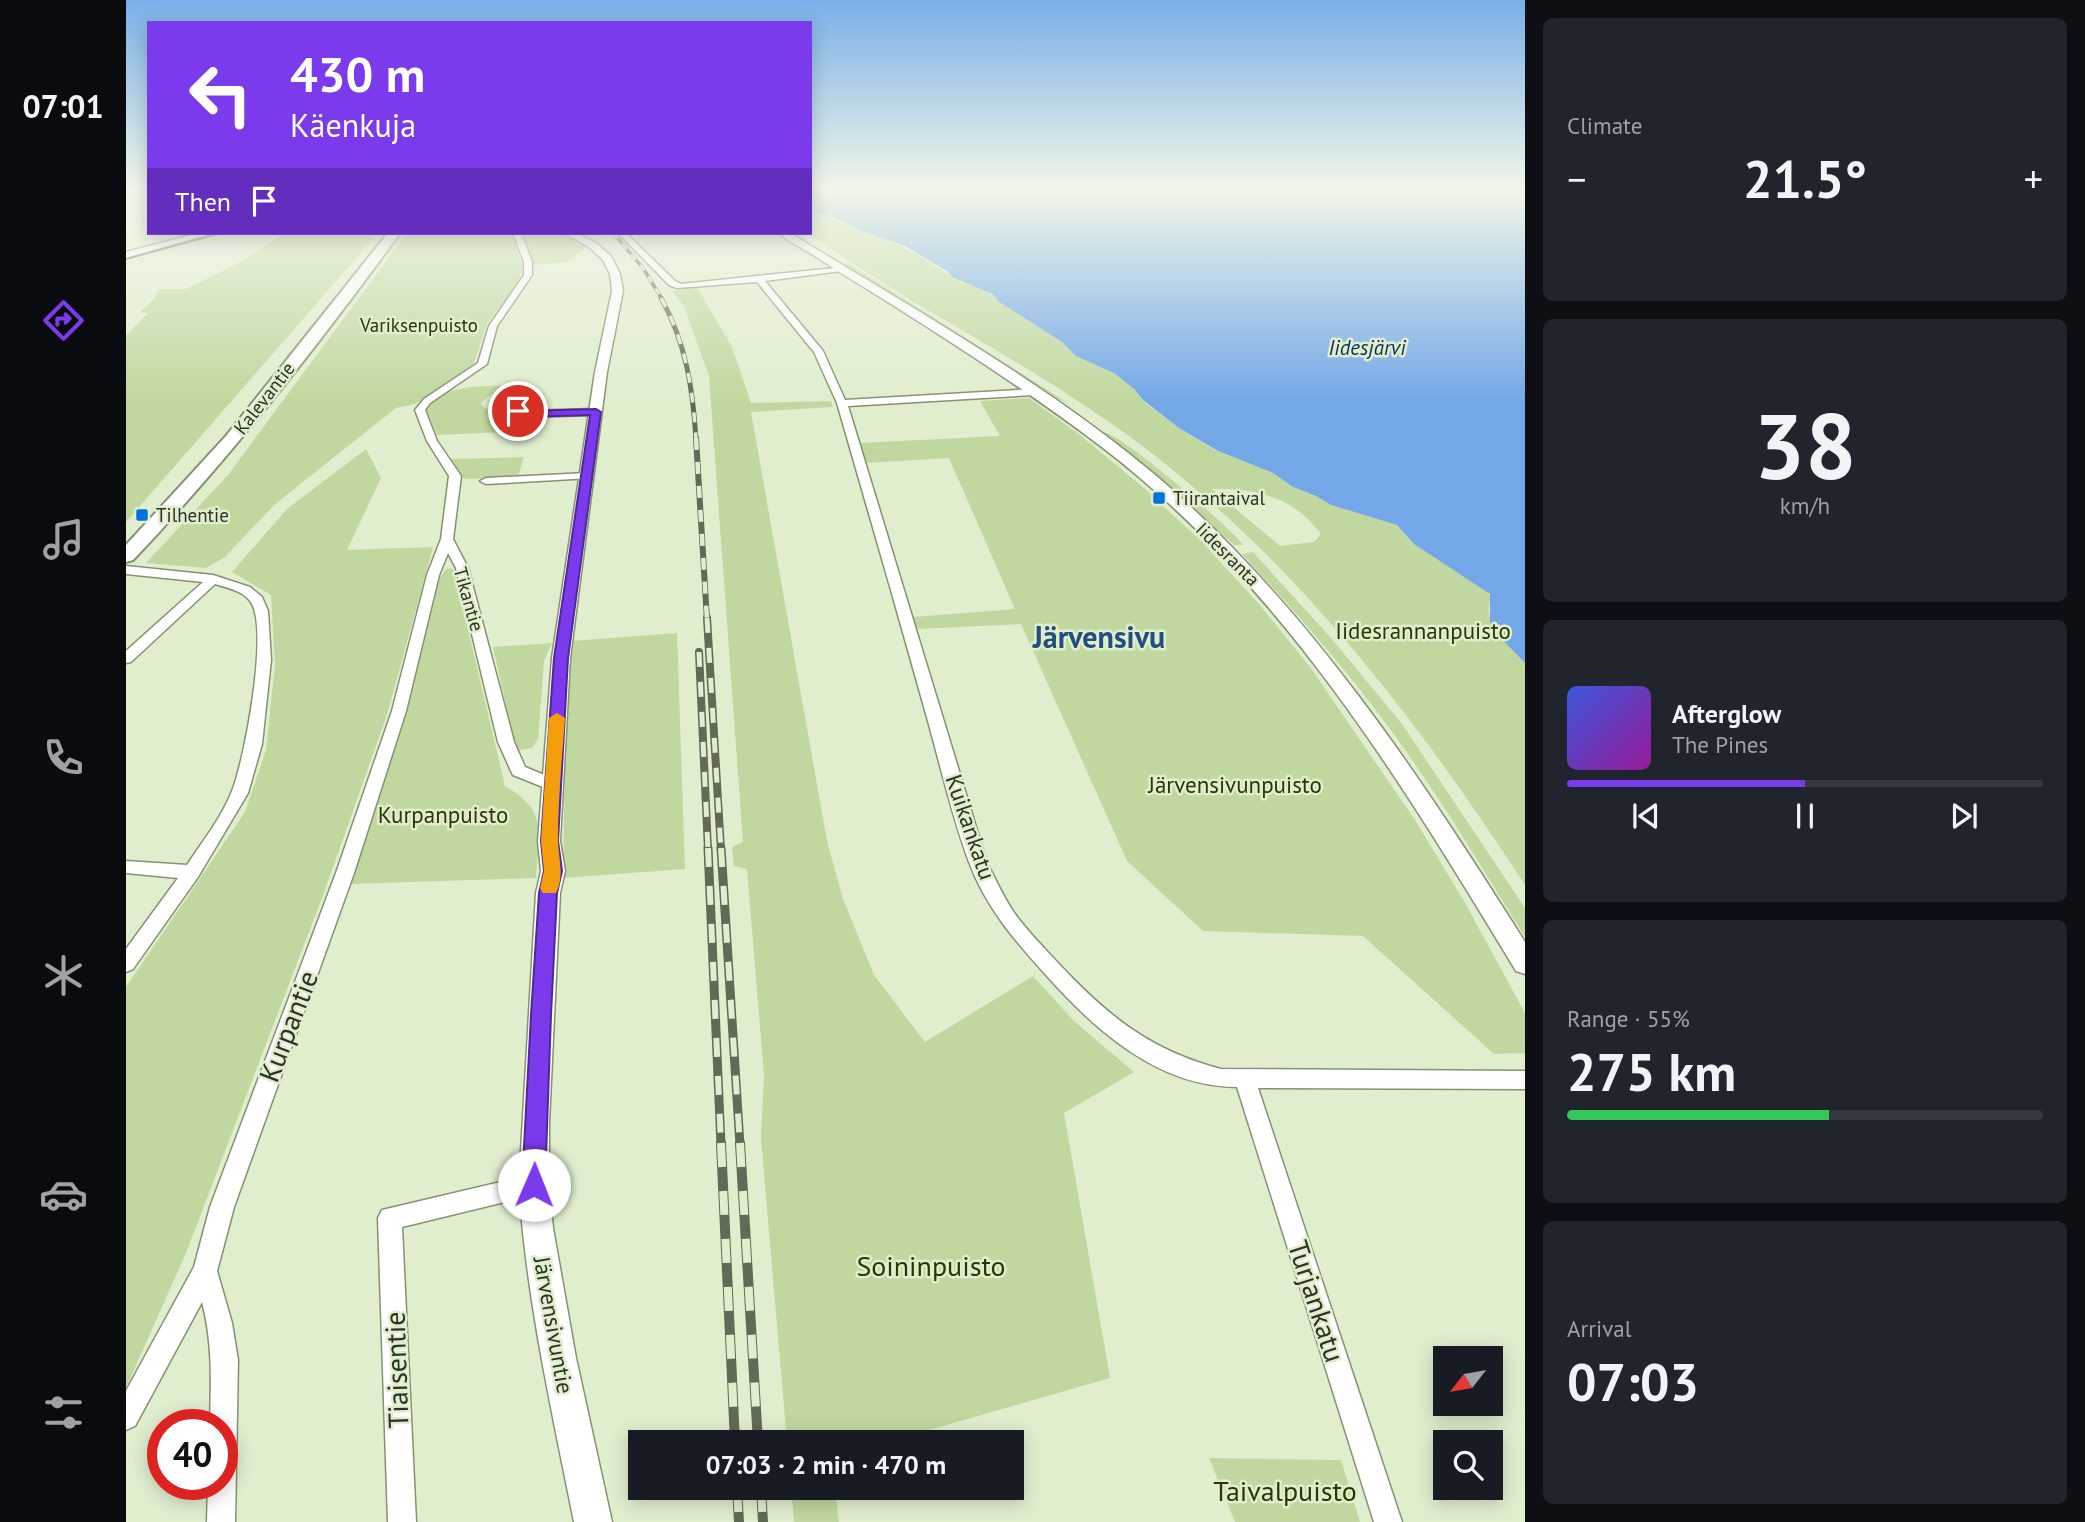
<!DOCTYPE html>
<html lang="en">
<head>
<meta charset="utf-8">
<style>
  :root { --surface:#171b24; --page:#20242c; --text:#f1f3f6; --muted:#9ea1a6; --line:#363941; --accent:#7c3aed }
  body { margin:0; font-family:"PT Sans",sans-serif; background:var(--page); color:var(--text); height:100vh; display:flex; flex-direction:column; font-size:26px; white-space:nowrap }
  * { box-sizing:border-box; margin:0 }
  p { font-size:23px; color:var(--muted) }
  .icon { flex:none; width:38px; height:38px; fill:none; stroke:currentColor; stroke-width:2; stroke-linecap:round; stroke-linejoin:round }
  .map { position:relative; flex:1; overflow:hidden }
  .details { display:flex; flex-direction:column; gap:18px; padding:18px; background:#0d0f14; width:560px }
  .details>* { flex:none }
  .banner { position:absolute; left:21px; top:21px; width:665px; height:214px; border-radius:0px; box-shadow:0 4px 18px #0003; background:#7c3aed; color:#fff; overflow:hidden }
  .needle { width:46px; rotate:239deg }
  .fabs { position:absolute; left:1307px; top:1346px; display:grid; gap:14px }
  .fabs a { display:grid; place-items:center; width:70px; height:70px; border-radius:0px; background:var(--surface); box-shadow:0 4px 18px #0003; font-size:35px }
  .speed { position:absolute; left:21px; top:1409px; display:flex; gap:14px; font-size:35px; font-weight:700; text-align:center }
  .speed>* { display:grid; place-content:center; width:91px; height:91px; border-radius:50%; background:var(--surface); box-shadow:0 4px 18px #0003; line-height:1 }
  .speed .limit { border:10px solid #d22; background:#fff; color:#111 }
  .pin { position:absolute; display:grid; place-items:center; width:60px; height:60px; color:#fff; margin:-30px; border:4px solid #fff; border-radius:50%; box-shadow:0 2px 7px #0007 }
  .me { position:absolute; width:77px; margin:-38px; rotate:1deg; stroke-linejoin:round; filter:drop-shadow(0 0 5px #0008) }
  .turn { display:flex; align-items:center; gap:24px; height:147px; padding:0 28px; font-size:32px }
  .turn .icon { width:91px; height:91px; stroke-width:2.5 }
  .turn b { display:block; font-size:49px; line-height:60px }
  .then { display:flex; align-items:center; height:66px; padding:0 28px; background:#0003; gap:14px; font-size:26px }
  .big { font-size:52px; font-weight:800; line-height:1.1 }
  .details .widget { flex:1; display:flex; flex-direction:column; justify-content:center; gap:10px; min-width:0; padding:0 24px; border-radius:10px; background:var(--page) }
  .details .dial { align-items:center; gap:0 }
  .dial b { font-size:91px; line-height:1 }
  .song { display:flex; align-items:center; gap:21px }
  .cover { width:84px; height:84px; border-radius:10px; background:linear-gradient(135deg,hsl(230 70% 55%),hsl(300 70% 35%)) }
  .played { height:7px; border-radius:4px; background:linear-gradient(90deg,var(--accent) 50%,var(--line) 50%) }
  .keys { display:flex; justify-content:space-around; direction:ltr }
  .heat { display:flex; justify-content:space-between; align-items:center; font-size:38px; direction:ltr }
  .charge { height:10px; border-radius:5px; background:linear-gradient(90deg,#34c759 55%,var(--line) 0) }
  .trip { position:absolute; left:502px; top:1430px; width:396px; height:70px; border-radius:0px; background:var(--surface); box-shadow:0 4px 18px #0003; font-weight:800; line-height:70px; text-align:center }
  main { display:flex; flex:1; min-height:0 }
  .tabs { display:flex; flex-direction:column; width:126px; justify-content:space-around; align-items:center; background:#090b0e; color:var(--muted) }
  .tabs .icon { width:49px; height:49px }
  .tabs .active { color:var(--accent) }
  .tabs b { font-size:32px; color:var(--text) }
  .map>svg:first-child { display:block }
</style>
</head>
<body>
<main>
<nav class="tabs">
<b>07:01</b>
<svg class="icon active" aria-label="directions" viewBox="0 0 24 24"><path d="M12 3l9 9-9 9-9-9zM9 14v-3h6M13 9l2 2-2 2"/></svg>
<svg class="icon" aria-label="music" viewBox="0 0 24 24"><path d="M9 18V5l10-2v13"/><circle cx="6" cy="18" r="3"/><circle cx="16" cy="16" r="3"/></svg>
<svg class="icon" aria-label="phone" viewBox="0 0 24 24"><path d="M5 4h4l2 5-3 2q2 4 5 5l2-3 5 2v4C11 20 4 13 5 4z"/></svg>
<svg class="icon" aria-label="climate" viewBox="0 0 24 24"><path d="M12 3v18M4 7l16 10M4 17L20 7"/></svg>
<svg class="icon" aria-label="car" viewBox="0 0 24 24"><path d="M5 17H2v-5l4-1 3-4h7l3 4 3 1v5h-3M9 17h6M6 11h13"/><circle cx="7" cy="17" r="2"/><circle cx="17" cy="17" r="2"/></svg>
<svg class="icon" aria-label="filters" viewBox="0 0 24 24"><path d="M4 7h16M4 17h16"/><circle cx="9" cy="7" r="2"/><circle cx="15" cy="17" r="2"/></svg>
</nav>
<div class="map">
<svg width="1399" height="1522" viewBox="0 0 1399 1522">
  <rect width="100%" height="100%" fill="#e0eece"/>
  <path fill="#c0d89f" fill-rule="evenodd" d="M 684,212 C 734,227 784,246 826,277 C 840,287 860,285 873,302 L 936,342 L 950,355 L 988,373 L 1008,389 L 1017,401 L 1053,428 L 1091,451 L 1147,473 L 1167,487 L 1190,496 L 1205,505 L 1271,525 L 1288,544 L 1360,590 L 1365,597 C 1355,626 1383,644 1399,663 L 1399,885 C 1291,719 1171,562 1011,442 C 942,391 869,349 796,307 C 757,284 719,257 680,233 L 684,233 ZM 1086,489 C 1130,488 1168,497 1195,534 L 1188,542 L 1154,546 Z
    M 160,233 L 252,233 L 0,522 L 0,336 L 22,313 L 14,312 L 27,300 L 34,289 L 60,289 L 111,264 Z
    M 281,233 L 386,233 L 397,268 L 390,286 L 361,324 L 347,366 L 289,404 L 270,408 L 148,505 L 99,557 L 80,568 L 20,563 L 102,475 Z
    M 395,233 L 434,233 L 460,246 L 442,262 L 407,265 Z
    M 722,263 L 945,405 L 915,390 L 717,264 Z
    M 571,287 L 606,347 L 625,403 L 705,401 L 707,407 L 625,412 L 701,841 L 717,899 L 748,975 L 799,1042 L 907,976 L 949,1022 L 1008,1072 L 938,1113 L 984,1378 L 761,1442 L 661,1442 L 635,1138 L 638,1076 L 621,869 L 608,866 L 606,847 L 617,842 L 583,376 L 558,306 L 546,291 Z
    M 406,385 L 405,389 C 387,390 366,388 355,404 C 365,416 390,415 405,418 L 403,431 L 311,435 L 300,408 C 317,380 376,387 406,385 Z
    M 903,398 L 954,435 L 1018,488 L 1075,541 L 1133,604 L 1184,667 L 1289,820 L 1338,901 L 1399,1013 L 1399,1053 L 1368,1054 L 1237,936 L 1077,931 L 1001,861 L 895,624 L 791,629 L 787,617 L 889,609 L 823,458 L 740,463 L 734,443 L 874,436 L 854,401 Z
    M 977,432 C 992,431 1108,530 1117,545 L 1108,545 Z
    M 240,449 L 255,478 L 221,550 L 307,547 L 261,715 L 196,898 L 60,1253 L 0,1388 L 0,987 L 119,812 L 140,750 L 149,664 L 145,595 L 106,572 L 161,509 Z
    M 398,457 L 392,477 L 338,479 L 325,459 Z
    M 1127,552 L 1205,638 L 1276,724 L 1399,908 L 1399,937 C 1353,863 1308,787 1255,717 C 1212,660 1165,607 1116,554 Z
    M 324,568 L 328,570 L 379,786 C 423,812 413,833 410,878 L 223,884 L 311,582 L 319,570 Z
    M 551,633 L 559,869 L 437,878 L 439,747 L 446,641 Z
    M 426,643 L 418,661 L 412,739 L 406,748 L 394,750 L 389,746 L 367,647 Z
    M 1083,1458 L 1215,1460 L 1234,1522 L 1109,1522 Z
    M 665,1488 L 709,1488 L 713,1522 L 668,1522 Z"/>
  <path fill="#74a7e8" d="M 684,189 L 1399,189 L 1399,663 L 1364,627 L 1364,594 L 1288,544 L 1271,525 L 1205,505 L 1190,496 L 1167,487 L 1147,473 L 1092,451 L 1053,428 L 1017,400 L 1008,389 L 988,373 L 950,356 L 936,342 L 873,302 L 866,294 L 826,277 L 821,271 L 779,246 L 735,231 L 709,218 L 684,212 Z"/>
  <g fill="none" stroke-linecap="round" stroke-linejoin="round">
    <defs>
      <path id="street" d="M 387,233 L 395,233 L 406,262 L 406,275 L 371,326 L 361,364 L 304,403 L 299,410 L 311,441 L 335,476 L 327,539 L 342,568 L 388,742 L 399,767 L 433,781 L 435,785 L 427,791 L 387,775 L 385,771 L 372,742 L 330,568 L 322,553 L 313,575 L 280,711 L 228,873 L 108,1207 L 91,1271 L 106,1323 L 112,1360 L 109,1522 L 81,1522 L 82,1484 L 96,1484 L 96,1424 L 84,1424 C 85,1382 87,1343 76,1302 L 9,1426 L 0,1430 L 0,1391 L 68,1267 L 84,1207 L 210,873 L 266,711 L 301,575 L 315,539 L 323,476 L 301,441 L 289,410 L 298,399 L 352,363 L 363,326 L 398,275 L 398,262 Z
        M 492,233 L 500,233 L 549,281 L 555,284 L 718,267 L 715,271 L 639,281 L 697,351 L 719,400 L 908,389 L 913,392 L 908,395 L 722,406 L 861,863 C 870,880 878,898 889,914 C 902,932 917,947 932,963 C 982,1016 1023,1050 1095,1069 L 1399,1071 L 1399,1089 L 1132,1088 L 1276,1522 L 1248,1522 L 1111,1087 C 1032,1087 969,1030 920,975 C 889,941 859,906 843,862 C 825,814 814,763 800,714 C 771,610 741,507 711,403 L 688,352 L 631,282 L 551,288 L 543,285 Z
        M 392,408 L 399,411 L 469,409 L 474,412 L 469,415 L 397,417 L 387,411 Z
        M 461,473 L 467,476 L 465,478 L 360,484 L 354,481 L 360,478 Z
        M 0,566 L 87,575 L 124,587 L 136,597 L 142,611 L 145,660 L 136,744 L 122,793 L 72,877 L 7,969 L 0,972 L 0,949 L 52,878 L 0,873 L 0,861 L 61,865 C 76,842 96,817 106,791 C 119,758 142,635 126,604 C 119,591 102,588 89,584 L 5,662 L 0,663 L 0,651 L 77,582 L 0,574 Z
        M 408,1174 L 416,1177 L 419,1185 L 416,1193 L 276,1227 L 290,1522 L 262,1522 L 252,1218 L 256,1210 Z"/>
      <path id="secondary" d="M 73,233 L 88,233 L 0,258 L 0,252 Z
        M 438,233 L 450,233 L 470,243 L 485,256 L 494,274 L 497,291 L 481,372 L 444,658 L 434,841 L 439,871 L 434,893 L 423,1123 L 423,1185 L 427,1228 L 450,1358 L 486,1522 L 448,1522 C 426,1411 400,1298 393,1185 L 410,893 L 415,871 L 412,841 L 426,658 L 469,372 L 486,291 L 484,274 L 477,260 L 463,247 Z
        M 653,233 L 664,233 C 789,310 921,383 1034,479 C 1184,609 1294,776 1399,942 L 1399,974 L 1390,971 C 1275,781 1156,585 977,448 C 909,396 838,350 765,304 C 740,288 714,273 689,256 C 677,249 663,242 653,233 Z"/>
      <path id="primary" d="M 262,233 L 274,233 C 191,347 104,458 7,560 L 0,562 L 0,545 L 100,436 Z"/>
    </defs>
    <use href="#street" stroke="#849173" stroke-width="3"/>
    <use href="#secondary" stroke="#849173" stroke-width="3"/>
    <use href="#primary" stroke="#849173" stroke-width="4"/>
    <use href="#street" fill="#fff" fill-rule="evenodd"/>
    <use href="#secondary" fill="#fff" fill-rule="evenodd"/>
    <use href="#primary" fill="#fff" fill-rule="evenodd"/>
    <path stroke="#616a57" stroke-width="2" d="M 0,259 L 95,233"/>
    <defs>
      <path id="rail-far5" d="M 487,233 L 517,268 L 536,299"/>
      <path id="rail-far4" d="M 535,298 C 560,343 567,389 570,440"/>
      <path id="rail-far3" d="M 570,438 L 581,620"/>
      <path id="rail-far2" d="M 581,618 L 595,850
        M 573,652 L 582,850"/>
      <path id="rail-far1" d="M 582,848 L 595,1145
        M 595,848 L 614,1145"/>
      <path id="rail" d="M 595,1143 L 609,1442
        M 614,1143 L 632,1442
        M 611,1488 L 613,1522
        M 635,1488 L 637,1522"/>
    </defs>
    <use href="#rail-far5" stroke="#616a57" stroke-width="3.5"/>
    <use href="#rail-far4" stroke="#616a57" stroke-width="5"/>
    <use href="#rail-far3" stroke="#616a57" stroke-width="6"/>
    <use href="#rail-far2" stroke="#616a57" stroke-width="8"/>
    <use href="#rail-far1" stroke="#616a57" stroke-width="9"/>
    <use href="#rail" stroke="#616a57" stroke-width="10"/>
    <use href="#rail-far5" stroke="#e0eece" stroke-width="2.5" stroke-dasharray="7" stroke-linecap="butt"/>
    <use href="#rail-far4" stroke="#e0eece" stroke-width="3.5" stroke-dasharray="10" stroke-linecap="butt"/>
    <use href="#rail-far3" stroke="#e0eece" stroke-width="4.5" stroke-dasharray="12" stroke-linecap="butt"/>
    <use href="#rail-far2" stroke="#e0eece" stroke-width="5" stroke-dasharray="15" stroke-linecap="butt"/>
    <use href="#rail-far1" stroke="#e0eece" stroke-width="6" stroke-dasharray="19" stroke-linecap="butt"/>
    <use href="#rail" stroke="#e0eece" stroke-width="8" stroke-dasharray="24" stroke-linecap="butt"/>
  </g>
  <linearGradient id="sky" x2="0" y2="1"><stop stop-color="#79afe8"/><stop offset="0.47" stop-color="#f1f7e9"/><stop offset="1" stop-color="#f1f7e9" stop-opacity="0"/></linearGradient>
  <rect width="1399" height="402" fill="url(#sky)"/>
  <path fill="#7c3aed" stroke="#51269a" stroke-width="2" d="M 392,408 L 399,411 L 470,409 L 475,412 L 442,658 L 432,841 L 436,871 L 431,893 L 425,1015 L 419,1185 L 416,1193 L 408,1196 L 400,1193 L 396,1185 L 405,1015 L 413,893 L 418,871 L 415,841 L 428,658 L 464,415 L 397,417 L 387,411 Z"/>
  <path fill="#f59e0b" d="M 431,713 L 439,718 C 436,758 432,799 432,839 C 432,858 439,876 430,893 L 417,893 L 414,888 L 418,871 L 415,841 L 423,718 Z"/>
  <g fill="#0273db" stroke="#e0eece" stroke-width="2.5">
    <rect x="1026" y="491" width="14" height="14" rx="3.5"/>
    <rect x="9" y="508" width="14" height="14" rx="3.5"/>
  </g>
  <g text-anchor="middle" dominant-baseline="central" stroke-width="5" stroke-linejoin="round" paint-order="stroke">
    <g font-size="19" fill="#273900" stroke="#e0eece">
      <text x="293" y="325">Variksenpuisto</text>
    </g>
    <g font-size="19" fill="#2c3225" stroke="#e0eece">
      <text transform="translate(138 398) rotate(-52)">Kalevantie</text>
      <text transform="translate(1102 554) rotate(45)">Iidesranta</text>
      <text transform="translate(343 599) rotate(74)">Tikantie</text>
    </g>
    <g font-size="19" fill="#2c3225" stroke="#e0eece" text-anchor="start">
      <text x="1047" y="498">Tiirantaival</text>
      <text x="30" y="515">Tilhentie</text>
    </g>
    <g font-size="21" font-style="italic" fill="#0d315a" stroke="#e0eece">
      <text x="1241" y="347">Iidesjärvi</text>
    </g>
    <g font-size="23" fill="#273900" stroke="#e0eece">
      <text x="1297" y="630">Iidesrannanpuisto</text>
      <text x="1109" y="784">Järvensivunpuisto</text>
      <text x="317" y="814">Kurpanpuisto</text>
    </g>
    <g font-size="23" fill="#2c3225" stroke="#e0eece">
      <text transform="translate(845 827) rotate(71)">Kuikankatu</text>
      <text transform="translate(428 1325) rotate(80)">Järvensivuntie</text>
    </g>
    <g font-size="28" fill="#2c3225" stroke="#e0eece">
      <text transform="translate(162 1026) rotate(-69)">Kurpantie</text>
      <text transform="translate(1191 1301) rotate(72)">Turjankatu</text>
      <text transform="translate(270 1370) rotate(-92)">Tiaisentie</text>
    </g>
    <g font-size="28" fill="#273900" stroke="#e0eece">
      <text x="805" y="1265">Soininpuisto</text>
      <text x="1159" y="1490">Taivalpuisto</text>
    </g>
    <g font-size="30" font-weight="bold" fill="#224e82" stroke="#e0eece">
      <text x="973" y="636">Järvensivu</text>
    </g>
  </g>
</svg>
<div class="fabs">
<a><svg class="needle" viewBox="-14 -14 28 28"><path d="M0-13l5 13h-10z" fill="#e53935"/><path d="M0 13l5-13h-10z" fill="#9ea1a6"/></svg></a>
<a><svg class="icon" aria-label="search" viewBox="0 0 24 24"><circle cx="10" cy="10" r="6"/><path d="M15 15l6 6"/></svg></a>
</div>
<div class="speed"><div class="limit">40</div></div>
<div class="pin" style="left:392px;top:411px;background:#d93025"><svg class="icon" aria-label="arrive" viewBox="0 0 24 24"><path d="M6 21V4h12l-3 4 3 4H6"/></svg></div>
<svg class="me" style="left:408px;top:1185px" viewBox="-20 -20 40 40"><circle r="19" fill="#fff"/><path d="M0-13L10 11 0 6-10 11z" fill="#7c3aed"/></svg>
<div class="trip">07:03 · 2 min · 470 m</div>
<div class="banner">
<div class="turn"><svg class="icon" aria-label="left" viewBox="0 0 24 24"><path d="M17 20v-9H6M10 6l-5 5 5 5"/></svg><div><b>430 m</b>Käenkuja</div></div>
<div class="then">Then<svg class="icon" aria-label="arrive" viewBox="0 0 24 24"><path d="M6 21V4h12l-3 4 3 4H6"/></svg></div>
</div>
</div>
<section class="details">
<div class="widget"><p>Climate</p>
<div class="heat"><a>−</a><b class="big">21.5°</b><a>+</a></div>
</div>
<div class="widget dial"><b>38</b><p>km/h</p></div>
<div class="widget">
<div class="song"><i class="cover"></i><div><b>Afterglow</b><p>The Pines</p></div></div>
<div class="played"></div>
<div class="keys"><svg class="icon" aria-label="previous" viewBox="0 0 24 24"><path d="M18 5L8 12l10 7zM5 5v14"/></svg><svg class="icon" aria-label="pause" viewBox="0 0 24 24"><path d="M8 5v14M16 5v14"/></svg><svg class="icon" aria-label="next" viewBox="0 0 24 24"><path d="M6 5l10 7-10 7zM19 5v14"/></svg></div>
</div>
<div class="widget"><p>Range · 55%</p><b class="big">275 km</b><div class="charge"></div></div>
<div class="widget"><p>Arrival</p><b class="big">07:03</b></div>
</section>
</main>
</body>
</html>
